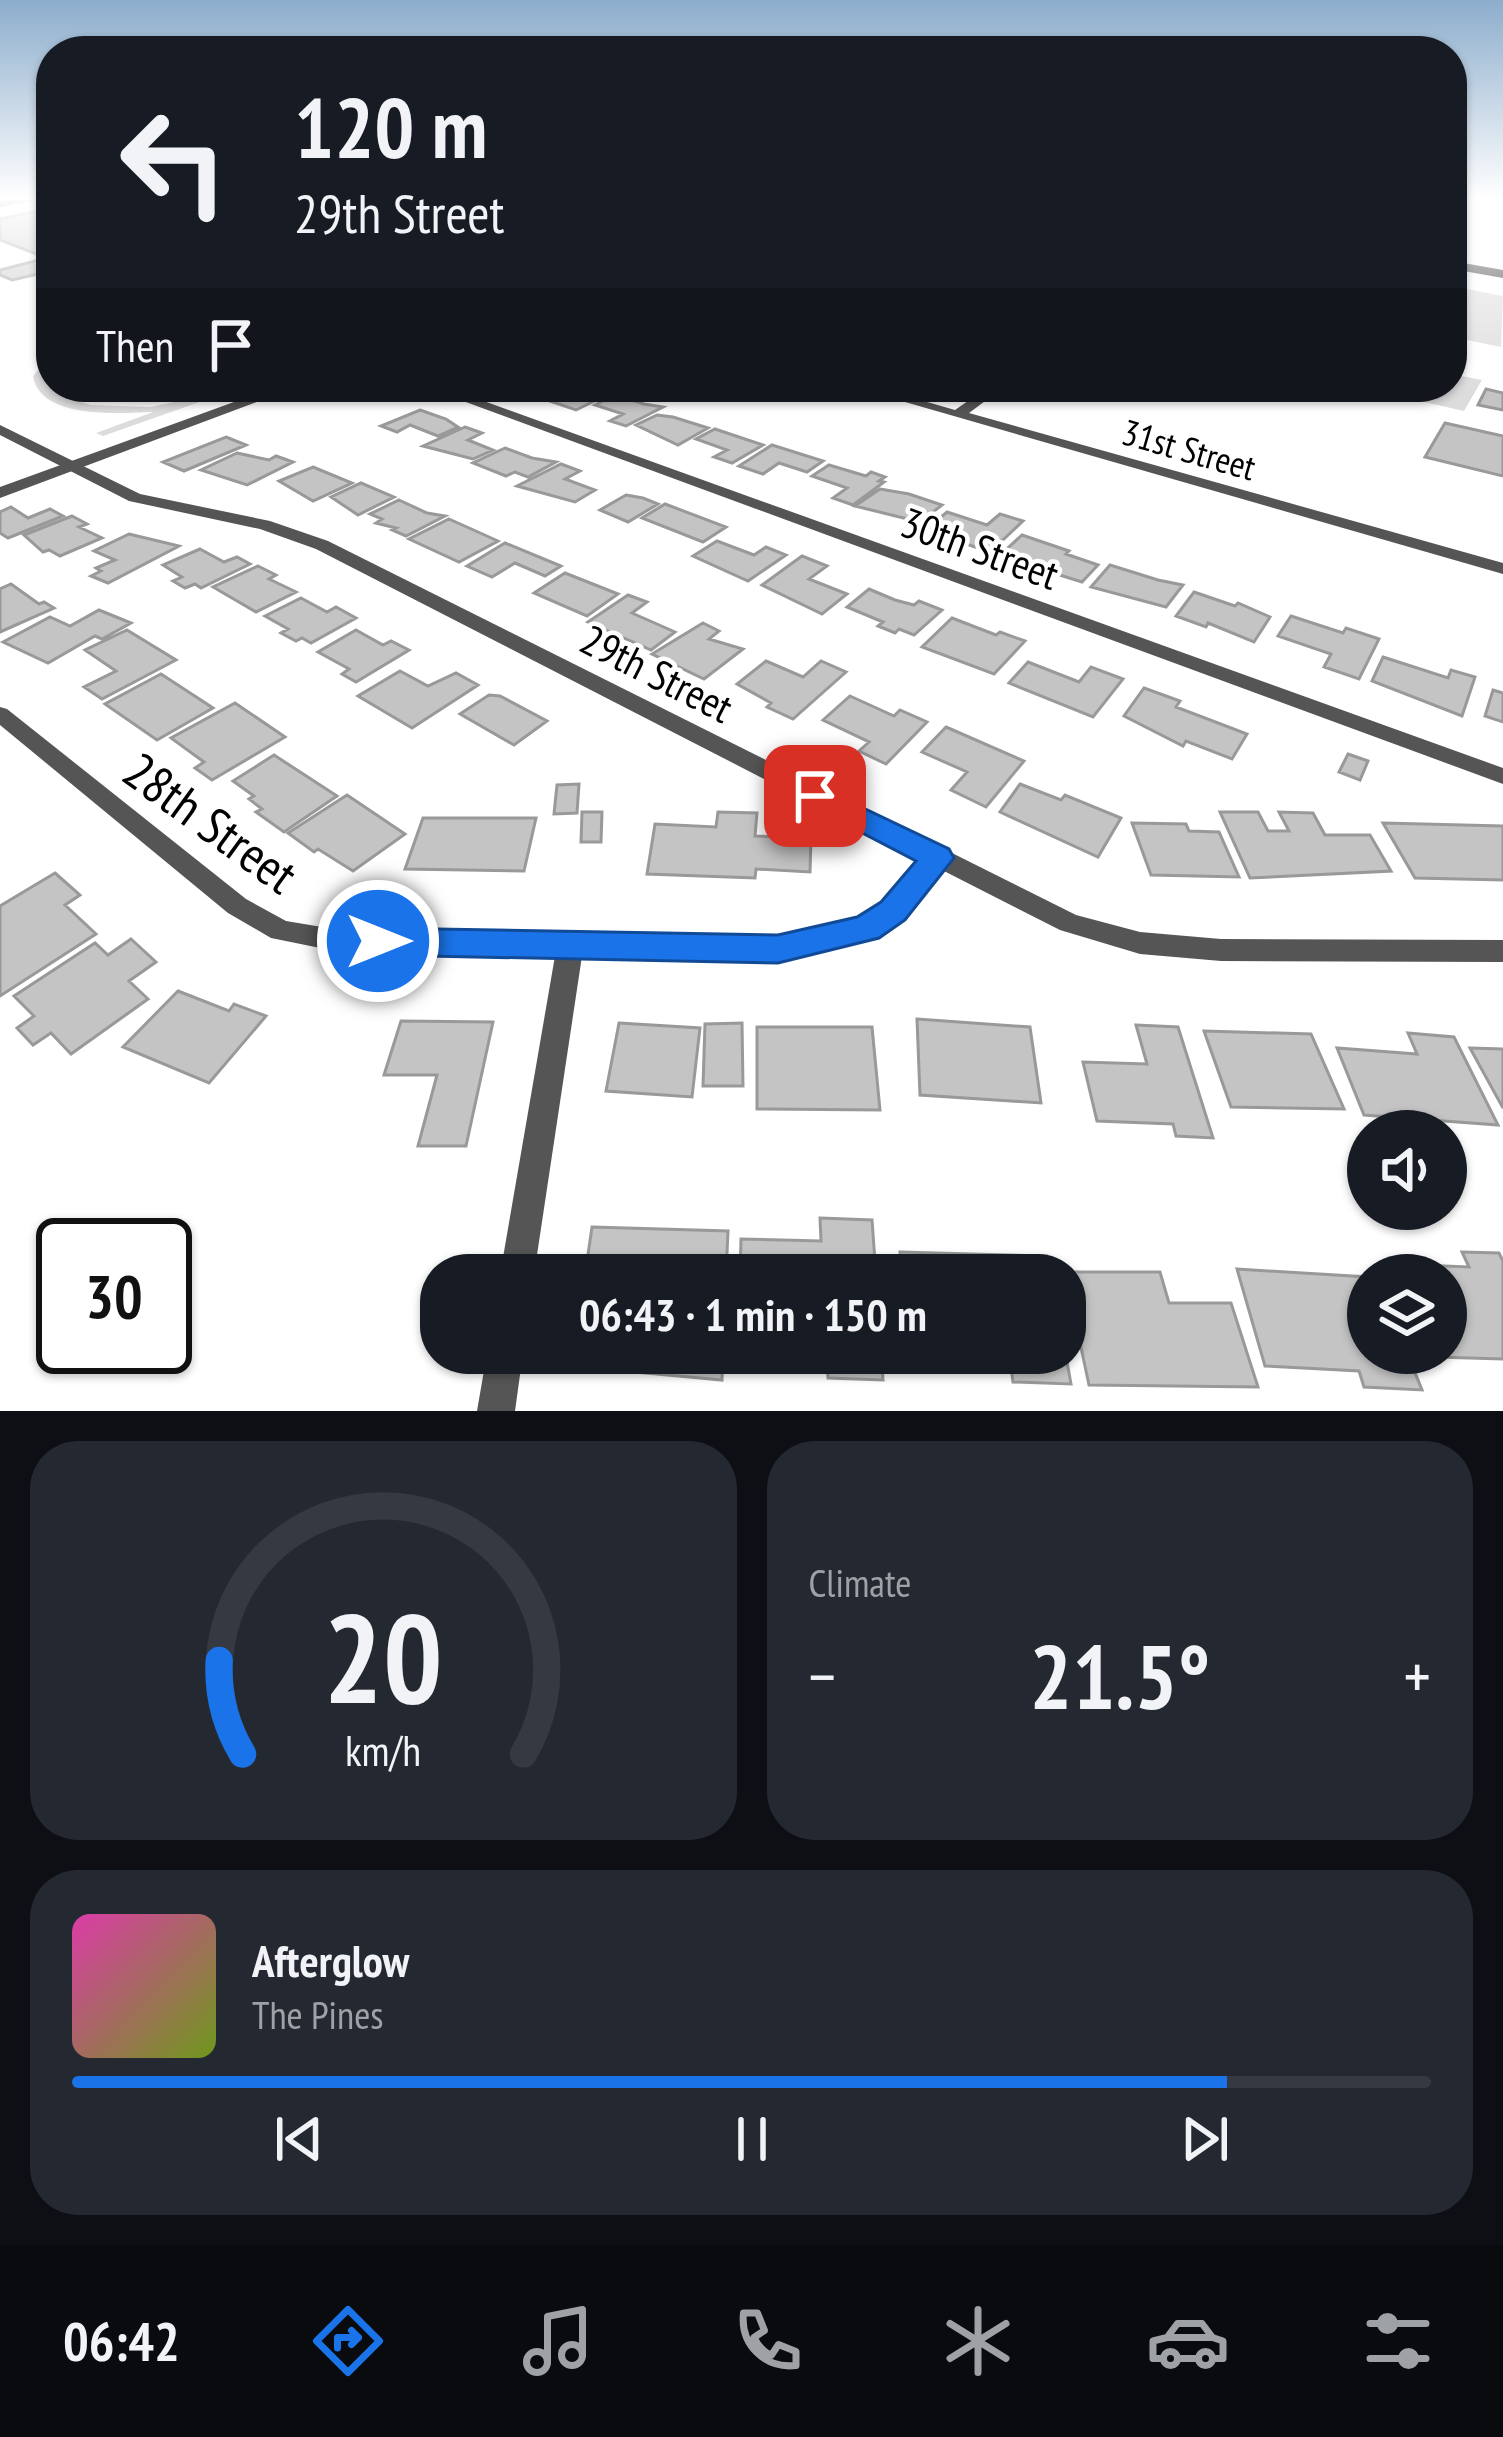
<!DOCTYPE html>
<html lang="en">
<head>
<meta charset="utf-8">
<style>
  :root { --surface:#171b24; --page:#242831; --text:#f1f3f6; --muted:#9ea1a6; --line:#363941; --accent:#1a73e8 }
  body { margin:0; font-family:"PT Sans Narrow",sans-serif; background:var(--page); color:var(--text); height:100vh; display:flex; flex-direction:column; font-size:45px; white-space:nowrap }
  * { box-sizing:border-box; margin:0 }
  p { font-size:39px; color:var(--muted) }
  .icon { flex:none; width:66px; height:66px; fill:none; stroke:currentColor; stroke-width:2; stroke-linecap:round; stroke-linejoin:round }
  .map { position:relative; height:1411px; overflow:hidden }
  .panel { display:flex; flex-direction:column; gap:30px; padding:30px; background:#0d0f14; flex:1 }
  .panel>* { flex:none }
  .guide { position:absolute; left:36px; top:36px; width:1431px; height:366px; border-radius:48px; box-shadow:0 3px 9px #0004; background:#171b24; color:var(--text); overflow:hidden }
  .fabs { position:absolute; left:1347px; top:1110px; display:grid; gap:24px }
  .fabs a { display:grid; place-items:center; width:120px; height:120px; border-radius:50%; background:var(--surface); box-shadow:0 3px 9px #0004; font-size:60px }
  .speed { position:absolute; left:36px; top:1218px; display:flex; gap:24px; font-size:60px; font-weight:700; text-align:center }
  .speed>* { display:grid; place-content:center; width:156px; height:156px; border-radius:50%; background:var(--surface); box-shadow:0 3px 9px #0004; line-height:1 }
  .speed .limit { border:6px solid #111; border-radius:18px; background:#fff; color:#111 }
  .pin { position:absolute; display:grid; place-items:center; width:102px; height:102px; color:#fff; margin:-51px; border-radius:24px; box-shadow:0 6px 18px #0006 }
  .me { position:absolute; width:132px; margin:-66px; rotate:90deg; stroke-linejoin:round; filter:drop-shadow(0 0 9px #0008) }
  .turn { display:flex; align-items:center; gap:42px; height:252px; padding:0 60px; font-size:54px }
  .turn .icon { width:156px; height:156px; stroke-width:2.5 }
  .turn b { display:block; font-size:84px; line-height:102px }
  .then { display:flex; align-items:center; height:114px; padding:0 60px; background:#0003; gap:24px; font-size:45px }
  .big { font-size:90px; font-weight:600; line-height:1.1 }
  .panel .tile { flex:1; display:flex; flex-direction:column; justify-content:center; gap:18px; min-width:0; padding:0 42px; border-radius:48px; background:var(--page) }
  .panel .dial { align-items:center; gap:0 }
  .dial svg { height:312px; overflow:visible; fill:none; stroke:var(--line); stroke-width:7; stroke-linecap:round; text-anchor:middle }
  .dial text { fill:var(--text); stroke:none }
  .song { display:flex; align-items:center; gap:36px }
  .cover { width:144px; height:144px; border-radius:18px; background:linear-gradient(135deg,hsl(320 70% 55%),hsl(80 70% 35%)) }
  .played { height:12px; border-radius:6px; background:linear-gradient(90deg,var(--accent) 85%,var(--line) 85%) }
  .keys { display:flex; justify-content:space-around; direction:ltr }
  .heat { display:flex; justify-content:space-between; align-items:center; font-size:66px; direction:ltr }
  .panel .tiles { flex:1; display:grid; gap:30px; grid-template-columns:1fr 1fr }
  .tile:last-child { grid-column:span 2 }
  .trip { position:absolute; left:420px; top:1254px; width:666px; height:120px; border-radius:48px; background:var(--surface); box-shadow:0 3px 9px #0004; font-weight:600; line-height:120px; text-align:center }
  .tabs { display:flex; height:192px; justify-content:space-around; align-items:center; background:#090b0e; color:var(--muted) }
  .tabs .icon { width:84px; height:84px }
  .tabs .selected { color:var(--accent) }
  .tabs b { font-size:54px; color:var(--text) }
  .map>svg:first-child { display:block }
</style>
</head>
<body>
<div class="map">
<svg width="1503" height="1411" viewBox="0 0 1503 1411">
  <rect width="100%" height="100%" fill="#fff"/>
  <path fill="#dcdcdc" d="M 1452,286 L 1503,296 L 1501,347 L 1452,337 Z
    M 51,356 L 45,374 L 48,386 L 61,396 L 91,405 L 151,407 L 242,387 L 103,436 L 96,433 L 153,412 C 120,413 40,420 33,376 Z
    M 1452,374 L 1482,380 L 1464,411 L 1371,390 L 1452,387 Z"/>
  <path fill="#c4c4c4" stroke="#999" stroke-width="3" d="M 51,208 L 51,227 L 46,229 L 51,230 L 51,271 L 12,280 L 0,275 L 0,270 L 47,258 L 0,240 L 0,219 Z
    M 559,387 L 589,392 L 598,387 L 619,389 L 576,410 L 538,397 Z
    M 1486,389 L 1503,393 L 1503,410 L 1478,405 Z
    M 615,395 L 644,404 L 663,407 L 626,426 L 610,421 L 623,414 L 595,405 Z
    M 420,410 L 446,419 L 458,427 L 438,436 L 410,425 L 397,432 L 381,426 Z
    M 657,415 L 673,417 L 708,428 L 678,445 L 636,425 Z
    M 1445,423 L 1503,436 L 1503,476 L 1425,457 Z
    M 465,427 L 482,433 L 468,440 L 493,450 L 473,459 L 423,446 Z
    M 715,429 L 763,445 L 732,463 L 714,457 L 727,450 L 696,439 Z
    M 226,437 L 246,445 L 184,471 L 163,462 Z
    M 772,445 L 823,461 L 807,472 L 779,463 L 763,474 L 739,466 Z
    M 505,448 L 532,458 L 556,462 L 528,477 L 515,472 L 506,476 L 473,463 Z
    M 237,453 L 269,460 L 276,456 L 293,462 L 247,485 L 201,470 Z
    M 561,464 L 580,471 L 565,479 L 595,490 L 575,502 L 517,486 Z
    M 829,465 L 866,476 L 871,472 L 885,477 L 879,481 L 884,482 L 853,505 L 833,498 L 847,488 L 812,476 Z
    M 313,467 L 352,483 L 313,501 L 279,481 Z
    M 361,483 L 394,497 L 358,515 L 331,497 Z
    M 880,489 L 909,494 L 942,505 L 920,522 L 855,506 Z
    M 626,495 L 643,498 L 658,504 L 628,522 L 600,510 Z
    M 399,500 L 427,513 L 445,516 L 406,536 L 392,530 L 396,528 L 376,523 L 382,519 L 370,514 Z
    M 665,504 L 726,527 L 703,542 L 642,518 Z
    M 11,507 L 28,518 L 50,509 L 63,516 L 8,538 L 0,533 L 0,512 Z
    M 947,512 L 987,525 L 1000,514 L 1023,521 L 990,552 L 936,534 L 940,531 L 929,527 Z
    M 72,516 L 87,524 L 79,527 L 102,538 L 60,556 L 49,550 L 43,552 L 24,535 Z
    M 449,519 L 498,541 L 459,562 L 409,539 Z
    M 129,534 L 179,546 L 108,583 L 91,576 L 101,571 L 96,568 L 115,560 L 94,551 Z
    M 1022,535 L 1069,551 L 1066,554 L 1098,565 L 1082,582 L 999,556 Z
    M 717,541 L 754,555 L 766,547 L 786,555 L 748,581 L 693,556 Z
    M 505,543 L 561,566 L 545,576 L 515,563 L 492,577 L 467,566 Z
    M 200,549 L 224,562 L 237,557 L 250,564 L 201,588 L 195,584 L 185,588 L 173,581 L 182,577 L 163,565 Z
    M 802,556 L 827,566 L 809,579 L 847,594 L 822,614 L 762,585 Z
    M 1110,565 L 1158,580 L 1183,585 L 1166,607 L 1091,587 Z
    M 258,566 L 276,575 L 269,579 L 296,592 L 256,612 L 213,587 Z
    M 565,573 L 618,594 L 587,616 L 534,593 Z
    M 11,584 L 39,604 L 44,602 L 54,608 L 0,632 L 0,589 Z
    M 869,589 L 895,600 L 914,605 L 919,601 L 942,610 L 914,635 L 899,629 L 895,633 L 878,626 L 883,622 L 847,607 Z
    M 1194,592 L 1235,606 L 1238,603 L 1270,617 L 1254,642 L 1208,623 L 1206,627 L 1176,616 Z
    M 628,595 L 647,602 L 632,613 L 675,632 L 651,650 L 588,622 Z
    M 301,598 L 327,612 L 336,607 L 356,618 L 311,643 L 302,638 L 296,641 L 281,633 L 288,629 L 265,616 Z
    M 99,610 L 131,623 L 102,639 L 95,636 L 48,663 L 3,642 L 50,617 L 70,626 Z
    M 1291,616 L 1343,633 L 1346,628 L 1379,639 L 1359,679 L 1324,667 L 1331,654 L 1278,636 Z
    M 952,618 L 996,635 L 1000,632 L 1025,641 L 994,674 L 922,647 Z
    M 703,623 L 719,631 L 709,639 L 743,649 L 704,679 L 652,654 Z
    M 127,630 L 176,660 L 102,699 L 84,687 L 116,671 L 85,650 Z
    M 356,630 L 383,645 L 391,641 L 409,650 L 356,682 L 342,674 L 349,669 L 318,652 Z
    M 1383,657 L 1448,678 L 1451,670 L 1475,677 L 1462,716 L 1372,681 Z
    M 766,661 L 803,677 L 821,661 L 846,672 L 793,719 L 767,707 L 771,703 L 737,684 Z
    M 1028,662 L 1079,682 L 1091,667 L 1123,679 L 1093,717 L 1009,683 Z
    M 400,671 L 428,686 L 456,673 L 478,685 L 412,728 L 358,696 Z
    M 161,674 L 213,708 L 157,740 L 105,704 Z
    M 1144,688 L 1180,701 L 1176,707 L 1247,734 L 1232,759 L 1186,741 L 1183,746 L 1124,716 Z
    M 1493,690 L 1503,693 L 1503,722 L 1485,716 Z
    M 489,695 L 500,696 L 547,721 L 514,745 L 460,714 Z
    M 850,696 L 894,716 L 900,710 L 927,722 L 886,764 L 859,751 L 869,742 L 823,720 Z
    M 235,703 L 285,737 L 212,780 L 195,768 L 204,762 L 171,738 Z
    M 946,727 L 1024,761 L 986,807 L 951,790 L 967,772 L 922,752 Z
    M 1348,754 L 1368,761 L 1360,780 L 1339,772 Z
    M 274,755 L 337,796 L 284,832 L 256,812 L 262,809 L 249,799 L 254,796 L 233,781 Z
    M 579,784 L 577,813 L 554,814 L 557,785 Z
    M 1020,784 L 1061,800 L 1065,795 L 1121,818 L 1098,857 L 1000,812 Z
    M 347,795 L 405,834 L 353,871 L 318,849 L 314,852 L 288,833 Z
    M 582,812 L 602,812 L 601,842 L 581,842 Z
    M 718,812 L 757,813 L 755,836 L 811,838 L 810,872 L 756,869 L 755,878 L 647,874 L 655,824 L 716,827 Z
    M 1220,812 L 1258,812 L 1268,831 L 1289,831 L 1279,812 L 1313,813 L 1325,835 L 1370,835 L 1391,871 L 1250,878 Z
    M 423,818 L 536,818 L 524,871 L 405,869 Z
    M 1132,823 L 1186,824 L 1189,831 L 1219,832 L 1239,877 L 1151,875 Z
    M 1383,823 L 1503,826 L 1503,880 L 1415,878 Z
    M 55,873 L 80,895 L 65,905 L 96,934 L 0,996 L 0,906 Z
    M 131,939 L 156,962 L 129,981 L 148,999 L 71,1054 L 51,1033 L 33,1045 L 17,1028 L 34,1016 L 14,996 L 95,943 L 108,955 Z
    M 178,991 L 229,1011 L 234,1004 L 266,1016 L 209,1083 L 123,1047 Z
    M 917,1019 L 1030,1027 L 1041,1103 L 920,1095 Z
    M 401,1021 L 493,1022 L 466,1146 L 418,1146 L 437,1075 L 384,1075 Z
    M 619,1023 L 700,1028 L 692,1097 L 606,1091 Z
    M 742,1023 L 743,1086 L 703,1086 L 705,1024 Z
    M 1136,1025 L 1178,1027 L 1213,1138 L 1176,1136 L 1173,1124 L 1097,1121 L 1083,1062 L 1147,1064 Z
    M 757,1027 L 872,1027 L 880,1110 L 757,1109 Z
    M 1204,1031 L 1311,1034 L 1344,1109 L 1231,1107 Z
    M 1408,1033 L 1454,1037 L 1498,1125 L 1364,1115 L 1337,1048 L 1417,1054 Z
    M 1470,1048 L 1503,1049 L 1503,1108 Z
    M 820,1218 L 872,1220 L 876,1275 L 740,1275 L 741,1239 L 821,1241 Z
    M 592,1227 L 728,1231 L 726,1275 L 585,1275 Z
    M 900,1252 L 1047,1256 L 1051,1275 L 902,1275 Z
    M 1462,1252 L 1499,1253 L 1503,1261 L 1503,1359 L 1435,1357 L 1434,1353 L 1446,1353 L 1446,1275 L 1401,1275 L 1397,1264 L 1469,1267 Z
    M 1237,1269 L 1368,1277 L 1368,1353 L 1407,1353 L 1422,1390 L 1364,1387 L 1359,1371 L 1265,1366 Z
    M 1065,1272 L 1160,1272 L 1169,1303 L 1231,1303 L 1258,1387 L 1089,1385 Z
    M 1065,1351 L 1071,1384 L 1013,1382 L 1009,1353 Z
    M 575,1353 L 723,1353 L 722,1380 L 623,1371 L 625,1358 Z
    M 827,1353 L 881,1353 L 883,1380 L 828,1378 Z"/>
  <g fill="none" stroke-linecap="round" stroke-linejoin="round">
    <path fill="#555" fill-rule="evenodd" d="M 425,387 L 445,387 L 1503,768 L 1503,784 Z
      M 853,387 L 875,387 L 955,410 L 988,387 L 1004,387 L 969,413 L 1503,563 L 1503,574 Z
      M 0,425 L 140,494 L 270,521 L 328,541 L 1076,915 L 1140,932 L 1221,939 L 1503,940 L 1503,962 L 1221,961 L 1140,954 L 1060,930 L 942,870 L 902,918 L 876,935 L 778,960 L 582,956 L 534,1275 L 500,1275 L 555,956 L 340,952 L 271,938 L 228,913 L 0,725 L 0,707 L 7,709 L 246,899 L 286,921 L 340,930 L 778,938 L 860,919 L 884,904 L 922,860 L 316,549 L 260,529 L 129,501 L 0,435 Z
      M 487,1353 L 523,1353 L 515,1411 L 477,1411 Z"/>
    <path fill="#555" fill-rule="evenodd" d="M 275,387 L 297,387 L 0,498 L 0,487 Z"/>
    <path fill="#222" fill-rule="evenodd" d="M 32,199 L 31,201 L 0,207 L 0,201 Z
      M 1452,261 L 1503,270 L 1503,278 L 1452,269 Z"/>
  </g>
  <linearGradient id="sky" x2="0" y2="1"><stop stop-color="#8cadcc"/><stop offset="0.5" stop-color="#fff"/><stop offset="1" stop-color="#fff" stop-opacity="0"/></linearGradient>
  <rect width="1503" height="396" fill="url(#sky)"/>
  <path fill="#1a73e8" stroke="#114b97" stroke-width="3" d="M 815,785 L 949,849 L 954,858 L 905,920 L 879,938 L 778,963 L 378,955 L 365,951 L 360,941 L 365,932 L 378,928 L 778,935 L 857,917 L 881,902 L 916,861 L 805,803 L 800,796 Z"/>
  <g text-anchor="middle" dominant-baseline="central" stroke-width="9" stroke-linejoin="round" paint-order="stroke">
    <g font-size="36" fill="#000" stroke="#fff">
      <text transform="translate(1189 449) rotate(16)">31st Street</text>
    </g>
    <g font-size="42" fill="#000" stroke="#fff">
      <text transform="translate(980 548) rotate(20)">30th Street</text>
      <text transform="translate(657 673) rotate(27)">29th Street</text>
    </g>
    <g font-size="51" fill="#000" stroke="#fff">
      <text transform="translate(211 822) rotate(36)">28th Street</text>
    </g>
  </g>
</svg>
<div class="fabs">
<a><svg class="icon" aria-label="sound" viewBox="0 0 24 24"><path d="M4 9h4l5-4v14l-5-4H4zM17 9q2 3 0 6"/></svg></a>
<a><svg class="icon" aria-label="layers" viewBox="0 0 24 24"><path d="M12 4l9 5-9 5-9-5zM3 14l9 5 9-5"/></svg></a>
</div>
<div class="speed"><div class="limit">30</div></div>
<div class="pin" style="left:815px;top:796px;background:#d93025"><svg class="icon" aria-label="arrive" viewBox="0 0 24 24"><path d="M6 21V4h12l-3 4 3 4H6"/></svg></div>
<svg class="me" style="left:378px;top:941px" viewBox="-20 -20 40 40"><circle r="17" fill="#1a73e8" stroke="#fff" stroke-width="3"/><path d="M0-11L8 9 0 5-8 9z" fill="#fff"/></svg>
<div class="trip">06:43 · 1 min · 150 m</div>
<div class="guide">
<div class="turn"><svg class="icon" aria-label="left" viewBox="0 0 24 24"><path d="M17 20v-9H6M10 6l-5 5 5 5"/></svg><div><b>120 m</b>29th Street</div></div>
<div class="then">Then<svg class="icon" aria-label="arrive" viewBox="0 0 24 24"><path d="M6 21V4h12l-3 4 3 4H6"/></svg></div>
</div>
</div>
<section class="panel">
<div class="tiles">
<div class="tile dial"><svg viewBox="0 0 100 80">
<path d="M14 69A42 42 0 1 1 86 69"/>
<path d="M14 69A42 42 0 0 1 8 45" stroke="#1a73e8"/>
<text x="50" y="56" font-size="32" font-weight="700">20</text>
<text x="50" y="72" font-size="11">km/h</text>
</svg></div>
<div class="tile"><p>Climate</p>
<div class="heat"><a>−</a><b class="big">21.5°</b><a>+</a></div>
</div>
<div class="tile">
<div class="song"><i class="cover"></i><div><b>Afterglow</b><p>The Pines</p></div></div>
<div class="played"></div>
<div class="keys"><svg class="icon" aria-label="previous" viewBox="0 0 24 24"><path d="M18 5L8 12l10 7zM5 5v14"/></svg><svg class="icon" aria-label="pause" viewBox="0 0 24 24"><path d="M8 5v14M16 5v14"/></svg><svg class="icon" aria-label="next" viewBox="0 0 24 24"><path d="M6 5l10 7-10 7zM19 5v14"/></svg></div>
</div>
</div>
</section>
<nav class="tabs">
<b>06:42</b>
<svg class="icon selected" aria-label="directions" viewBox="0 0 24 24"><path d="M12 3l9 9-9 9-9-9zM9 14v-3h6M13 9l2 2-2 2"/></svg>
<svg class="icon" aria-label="music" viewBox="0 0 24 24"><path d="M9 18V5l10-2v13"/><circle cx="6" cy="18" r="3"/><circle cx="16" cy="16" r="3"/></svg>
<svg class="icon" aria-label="phone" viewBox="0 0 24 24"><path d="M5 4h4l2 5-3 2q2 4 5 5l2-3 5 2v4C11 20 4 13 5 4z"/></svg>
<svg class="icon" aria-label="climate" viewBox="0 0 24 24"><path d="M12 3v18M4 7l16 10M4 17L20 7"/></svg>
<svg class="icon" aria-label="car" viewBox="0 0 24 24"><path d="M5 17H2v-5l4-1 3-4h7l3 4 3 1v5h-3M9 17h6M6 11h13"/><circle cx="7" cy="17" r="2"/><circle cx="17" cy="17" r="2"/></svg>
<svg class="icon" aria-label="filters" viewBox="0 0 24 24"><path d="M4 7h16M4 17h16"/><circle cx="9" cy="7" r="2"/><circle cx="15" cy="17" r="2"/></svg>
</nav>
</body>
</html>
